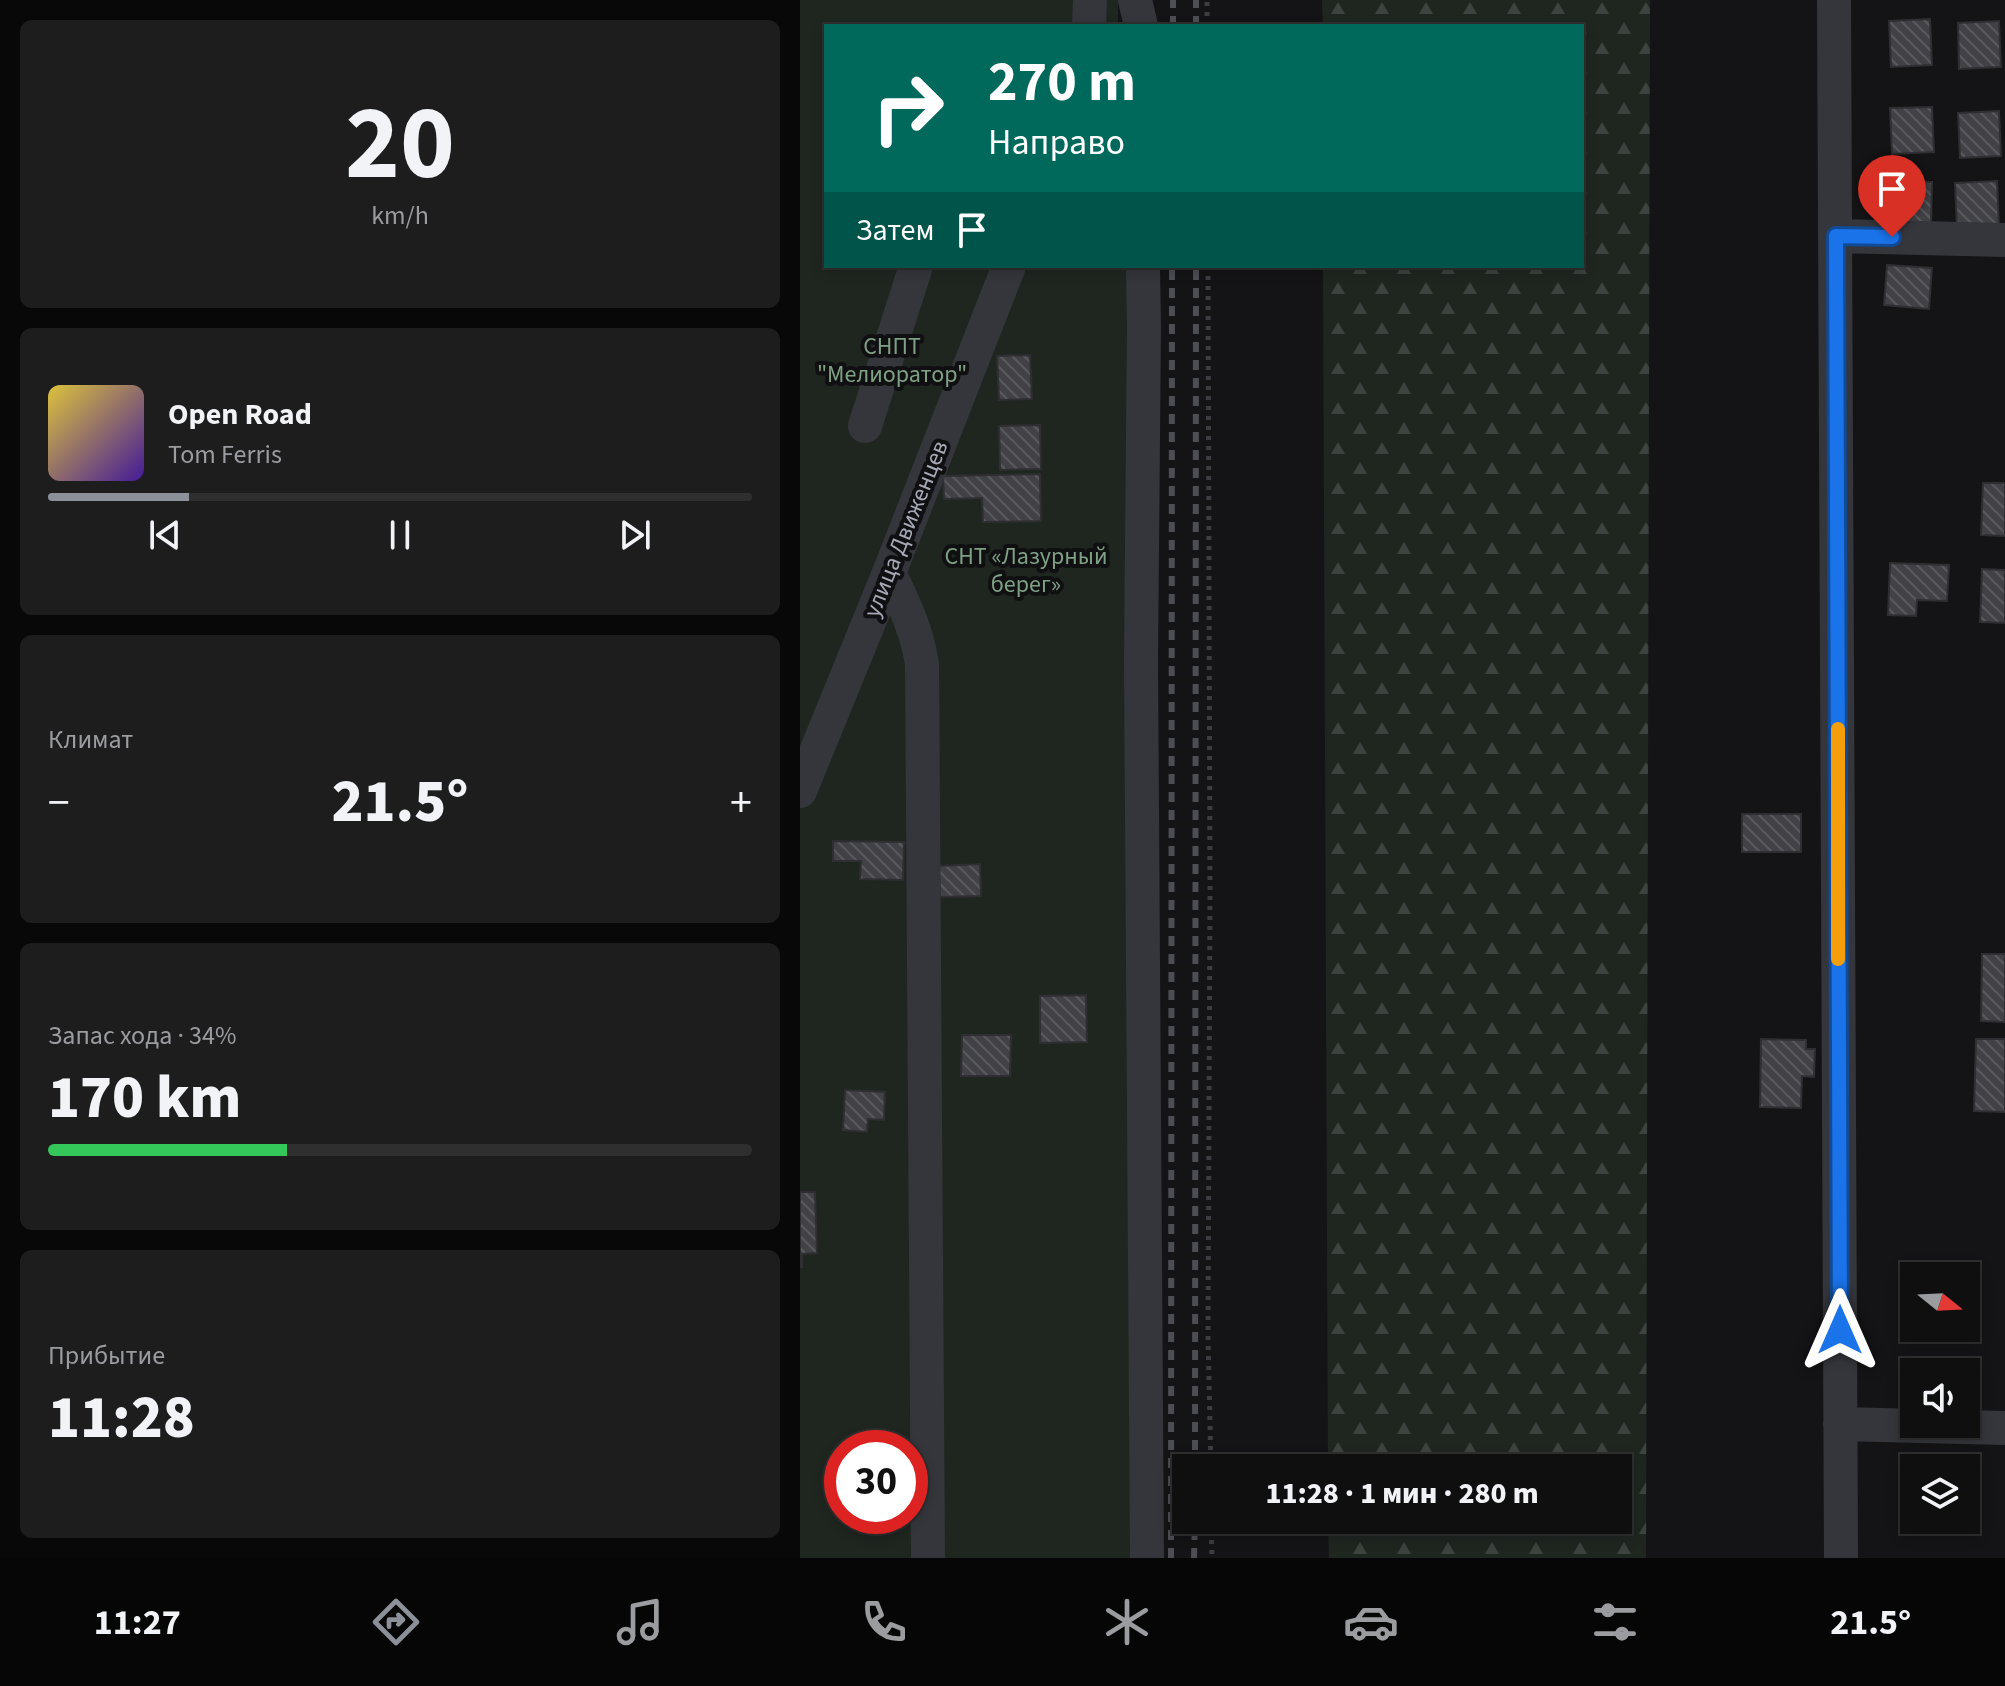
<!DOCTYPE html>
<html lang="ru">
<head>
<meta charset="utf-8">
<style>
  :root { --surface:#0f0f10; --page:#1d1d1e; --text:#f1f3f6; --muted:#9b9c9f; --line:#2f2f30; --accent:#8c9099 }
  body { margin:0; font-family:"Source Sans 3",sans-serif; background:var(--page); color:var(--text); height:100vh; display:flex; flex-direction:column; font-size:30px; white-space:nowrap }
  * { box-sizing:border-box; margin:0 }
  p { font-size:26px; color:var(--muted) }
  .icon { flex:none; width:44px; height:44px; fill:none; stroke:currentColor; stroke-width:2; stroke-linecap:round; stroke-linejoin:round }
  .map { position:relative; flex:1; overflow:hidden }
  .sheet { display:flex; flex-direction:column; gap:20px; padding:20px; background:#080809; width:800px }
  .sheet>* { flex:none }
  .top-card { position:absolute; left:24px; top:24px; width:760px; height:244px; border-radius:0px; box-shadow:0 4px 12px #0003,0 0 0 2px var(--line); background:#00695c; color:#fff; overflow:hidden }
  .needle { width:52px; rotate:108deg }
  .tools { position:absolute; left:1100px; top:1262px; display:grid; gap:16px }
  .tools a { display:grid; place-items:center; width:80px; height:80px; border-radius:0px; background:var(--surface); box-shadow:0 4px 12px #0003,0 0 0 2px var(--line); font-size:40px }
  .speed { position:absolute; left:24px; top:1430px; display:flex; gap:16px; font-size:40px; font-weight:700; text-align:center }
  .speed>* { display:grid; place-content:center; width:104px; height:104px; border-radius:50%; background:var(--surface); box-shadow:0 4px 12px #0003,0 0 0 2px var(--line); line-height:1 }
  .speed .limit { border:12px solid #d22; background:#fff; color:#111 }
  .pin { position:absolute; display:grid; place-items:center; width:68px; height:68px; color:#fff; margin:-82px -34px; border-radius:50% 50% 50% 0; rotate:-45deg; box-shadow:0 0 8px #0007 }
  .pin .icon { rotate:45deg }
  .me { position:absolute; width:88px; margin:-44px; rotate:0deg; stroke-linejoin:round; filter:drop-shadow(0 0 6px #0008) }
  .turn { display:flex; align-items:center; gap:28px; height:168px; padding:0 32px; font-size:36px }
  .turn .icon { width:104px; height:104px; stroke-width:2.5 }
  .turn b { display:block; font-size:56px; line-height:68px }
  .then { display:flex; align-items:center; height:76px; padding:0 32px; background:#0003; gap:16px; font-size:30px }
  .big { font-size:60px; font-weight:800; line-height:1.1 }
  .sheet .widget { flex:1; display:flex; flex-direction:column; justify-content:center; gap:12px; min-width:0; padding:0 28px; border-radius:12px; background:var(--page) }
  .sheet .dial { align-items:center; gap:0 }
  .dial b { font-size:104px; line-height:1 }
  .song { display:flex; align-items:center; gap:24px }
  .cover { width:96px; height:96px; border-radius:12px; background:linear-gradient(135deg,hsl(50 70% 55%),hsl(260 70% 35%)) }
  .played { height:8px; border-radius:4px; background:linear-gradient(90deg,var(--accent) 20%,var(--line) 20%) }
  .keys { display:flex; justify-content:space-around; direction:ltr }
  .heat { display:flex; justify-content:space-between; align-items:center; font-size:44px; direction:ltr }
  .charge { height:12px; border-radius:6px; background:linear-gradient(90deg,#34c759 34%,var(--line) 0) }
  .trip { position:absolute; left:372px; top:1454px; width:460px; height:80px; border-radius:0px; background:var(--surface); box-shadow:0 4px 12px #0003,0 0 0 2px var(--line); font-weight:800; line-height:80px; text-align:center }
  .tab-bar { display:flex; height:128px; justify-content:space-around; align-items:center; background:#060606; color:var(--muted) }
  .tab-bar .icon { width:56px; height:56px }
  .tab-bar .on { color:var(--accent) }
  .tab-bar b { font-size:36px; color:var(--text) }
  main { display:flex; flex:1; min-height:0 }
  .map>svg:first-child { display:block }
</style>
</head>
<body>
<main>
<section class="sheet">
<div class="widget dial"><b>20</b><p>km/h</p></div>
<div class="widget">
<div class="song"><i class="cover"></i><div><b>Open Road</b><p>Tom Ferris</p></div></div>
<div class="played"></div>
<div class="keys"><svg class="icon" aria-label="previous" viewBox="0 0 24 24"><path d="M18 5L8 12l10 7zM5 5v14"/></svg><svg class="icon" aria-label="pause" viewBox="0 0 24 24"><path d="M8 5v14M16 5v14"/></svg><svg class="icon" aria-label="next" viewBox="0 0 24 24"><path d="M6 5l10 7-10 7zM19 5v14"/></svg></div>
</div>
<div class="widget"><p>Климат</p>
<div class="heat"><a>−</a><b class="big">21.5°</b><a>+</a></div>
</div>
<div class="widget"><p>Запас хода · 34%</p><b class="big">170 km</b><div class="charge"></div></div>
<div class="widget"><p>Прибытие</p><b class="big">11:28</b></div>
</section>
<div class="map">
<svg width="1205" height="1558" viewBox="0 0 1205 1558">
  <defs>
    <pattern id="forest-firs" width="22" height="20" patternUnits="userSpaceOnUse" patternTransform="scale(2)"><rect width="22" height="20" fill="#1f2620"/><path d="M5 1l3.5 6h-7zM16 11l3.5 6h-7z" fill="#3d433e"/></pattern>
    <pattern id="building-back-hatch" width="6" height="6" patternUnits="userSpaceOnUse" patternTransform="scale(2)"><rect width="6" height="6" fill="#414146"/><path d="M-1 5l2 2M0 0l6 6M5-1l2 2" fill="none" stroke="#595a5e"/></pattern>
  </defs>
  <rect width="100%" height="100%" fill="#141416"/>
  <path fill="#1f2620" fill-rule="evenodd" d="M 0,0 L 318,0 L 318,26 L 26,26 L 26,266 L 337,266 L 343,1558 L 0,1558 ZM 42,1448 L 110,1448 L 110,1516 L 42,1516 Z"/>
  <path fill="url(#forest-firs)" d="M 522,0 L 850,0 L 846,1558 L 529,1558 L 528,1520 L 818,1520 L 818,1468 L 528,1468 L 523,266 L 782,266 L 782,26 L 523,26 Z"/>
  <path fill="url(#building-back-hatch)" stroke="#2f2e32" stroke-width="2" d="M 1130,19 L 1132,65 L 1091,67 L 1089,21 Z
    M 1199,21 L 1201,67 L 1159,69 L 1158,23 Z
    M 1132,107 L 1134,152 L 1092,154 L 1090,108 Z
    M 1199,111 L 1201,156 L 1160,158 L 1158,113 Z
    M 1090,181 L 1132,182 L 1131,228 L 1089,227 Z
    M 1197,181 L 1199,226 L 1157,228 L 1155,183 Z
    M 1087,265 L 1132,268 L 1129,309 L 1084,305 Z
    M 230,355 L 232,399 L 199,400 L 197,356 Z
    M 240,425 L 241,469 L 200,470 L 199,426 Z
    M 240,474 L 241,521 L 183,522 L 182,498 L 144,499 L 143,476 Z
    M 1183,483 L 1205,483 L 1205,536 L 1181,535 Z
    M 1090,563 L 1149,565 L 1147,601 L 1117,600 L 1116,616 L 1088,615 Z
    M 1182,569 L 1205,570 L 1205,623 L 1180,622 Z
    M 942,814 L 1001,814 L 1001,852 L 942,852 Z
    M 33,841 L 104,842 L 103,880 L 60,879 L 61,861 L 33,861 Z
    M 180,864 L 181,896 L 140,897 L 139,866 Z
    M 1182,954 L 1205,954 L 1205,1022 L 1181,1021 Z
    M 286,995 L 287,1042 L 240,1043 L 240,996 Z
    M 162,1035 L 211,1035 L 210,1076 L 161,1076 Z
    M 961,1039 L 1006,1040 L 1006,1049 L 1015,1049 L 1014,1077 L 1002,1076 L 1001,1108 L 960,1107 Z
    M 1176,1039 L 1205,1039 L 1205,1112 L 1174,1111 Z
    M 45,1090 L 85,1092 L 84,1120 L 68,1119 L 67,1132 L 43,1130 Z
    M 0,1192 L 15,1192 L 17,1253 L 2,1254 L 2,1267 L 0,1267 Z"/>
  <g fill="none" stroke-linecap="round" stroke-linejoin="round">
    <path stroke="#3b3d42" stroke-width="5" stroke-dasharray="4 6" stroke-linecap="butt" d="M 407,26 L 407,0
      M 408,266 L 410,893 L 408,1336 L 411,1468
      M 411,1520 L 412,1558"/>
    <path stroke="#35363b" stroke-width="34" d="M 335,0 L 341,26
      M 1034,0 L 1041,1558
      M 289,26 L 290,0
      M 1036,236 L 1205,240
      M 343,266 L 344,327 L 341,662 L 347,1558
      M 65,426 L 116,266
      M 89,573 C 104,603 117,631 122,664 L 128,1558
      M 0,791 L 89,573 L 209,266
      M 1040,1424 L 1205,1428"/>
    <path stroke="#4c4e54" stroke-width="6" stroke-dasharray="10 8" stroke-linecap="butt" d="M 373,26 L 373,0
      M 396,26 L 396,0
      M 395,1468 L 396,266
      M 371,1558 L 372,266
      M 394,1558 L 395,1520"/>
  </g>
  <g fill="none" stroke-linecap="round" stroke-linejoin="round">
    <defs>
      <path id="route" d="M 1040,1330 L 1036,236 L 1092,237"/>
    </defs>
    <use href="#route" stroke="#114b97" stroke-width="20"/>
    <use href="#route" stroke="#1a73e8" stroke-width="14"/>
    <path stroke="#f59e0b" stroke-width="14" d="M 1038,729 L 1038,959"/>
  </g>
  <g text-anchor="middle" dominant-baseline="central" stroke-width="8" stroke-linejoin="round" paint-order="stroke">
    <g font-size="24" fill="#7ea084" stroke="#100f11">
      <text x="92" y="346">СНПТ<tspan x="92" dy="28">"Мелиоратор"</tspan></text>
      <text x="226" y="556">СНТ «Лазурный<tspan x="226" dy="28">берег»</tspan></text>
    </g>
    <g font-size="24" fill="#a6aab6" stroke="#100f11">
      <text transform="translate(106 529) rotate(-68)">улица Движенцев</text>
    </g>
  </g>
</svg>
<div class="tools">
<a><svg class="needle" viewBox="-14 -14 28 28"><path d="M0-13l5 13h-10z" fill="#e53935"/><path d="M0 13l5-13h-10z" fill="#9b9c9f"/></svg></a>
<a><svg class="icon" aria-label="sound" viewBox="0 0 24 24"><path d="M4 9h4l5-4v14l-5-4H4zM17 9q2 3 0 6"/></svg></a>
<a><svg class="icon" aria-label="layers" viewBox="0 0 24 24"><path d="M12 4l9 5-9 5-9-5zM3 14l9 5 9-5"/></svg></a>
</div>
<div class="speed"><div class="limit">30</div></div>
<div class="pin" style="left:1092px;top:237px;background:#d93025"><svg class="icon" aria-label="arrive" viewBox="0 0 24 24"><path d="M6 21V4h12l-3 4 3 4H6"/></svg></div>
<svg class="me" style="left:1040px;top:1330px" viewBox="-20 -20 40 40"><path d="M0-17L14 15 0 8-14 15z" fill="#1a73e8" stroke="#fff" stroke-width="4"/></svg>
<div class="trip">11:28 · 1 мин · 280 m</div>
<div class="top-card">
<div class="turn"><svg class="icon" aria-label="right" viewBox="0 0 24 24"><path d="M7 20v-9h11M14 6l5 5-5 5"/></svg><div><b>270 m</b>Направо</div></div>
<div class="then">Затем<svg class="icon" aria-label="arrive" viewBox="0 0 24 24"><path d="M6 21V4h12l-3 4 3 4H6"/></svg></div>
</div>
</div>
</main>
<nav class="tab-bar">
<b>11:27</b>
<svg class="icon on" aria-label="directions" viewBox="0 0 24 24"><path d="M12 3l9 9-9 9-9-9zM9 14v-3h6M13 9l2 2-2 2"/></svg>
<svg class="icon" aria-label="music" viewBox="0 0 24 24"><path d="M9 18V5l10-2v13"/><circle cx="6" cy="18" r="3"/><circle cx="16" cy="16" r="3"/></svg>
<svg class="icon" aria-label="phone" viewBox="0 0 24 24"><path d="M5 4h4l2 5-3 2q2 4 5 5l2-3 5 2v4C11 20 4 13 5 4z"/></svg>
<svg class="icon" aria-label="climate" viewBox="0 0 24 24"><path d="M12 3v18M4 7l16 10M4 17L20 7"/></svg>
<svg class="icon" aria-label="car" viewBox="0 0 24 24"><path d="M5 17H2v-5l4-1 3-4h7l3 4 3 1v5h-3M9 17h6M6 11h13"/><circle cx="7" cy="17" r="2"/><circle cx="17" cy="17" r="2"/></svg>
<svg class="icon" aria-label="filters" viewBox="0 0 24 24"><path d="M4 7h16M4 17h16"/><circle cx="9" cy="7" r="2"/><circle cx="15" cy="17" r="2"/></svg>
<b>21.5°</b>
</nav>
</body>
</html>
